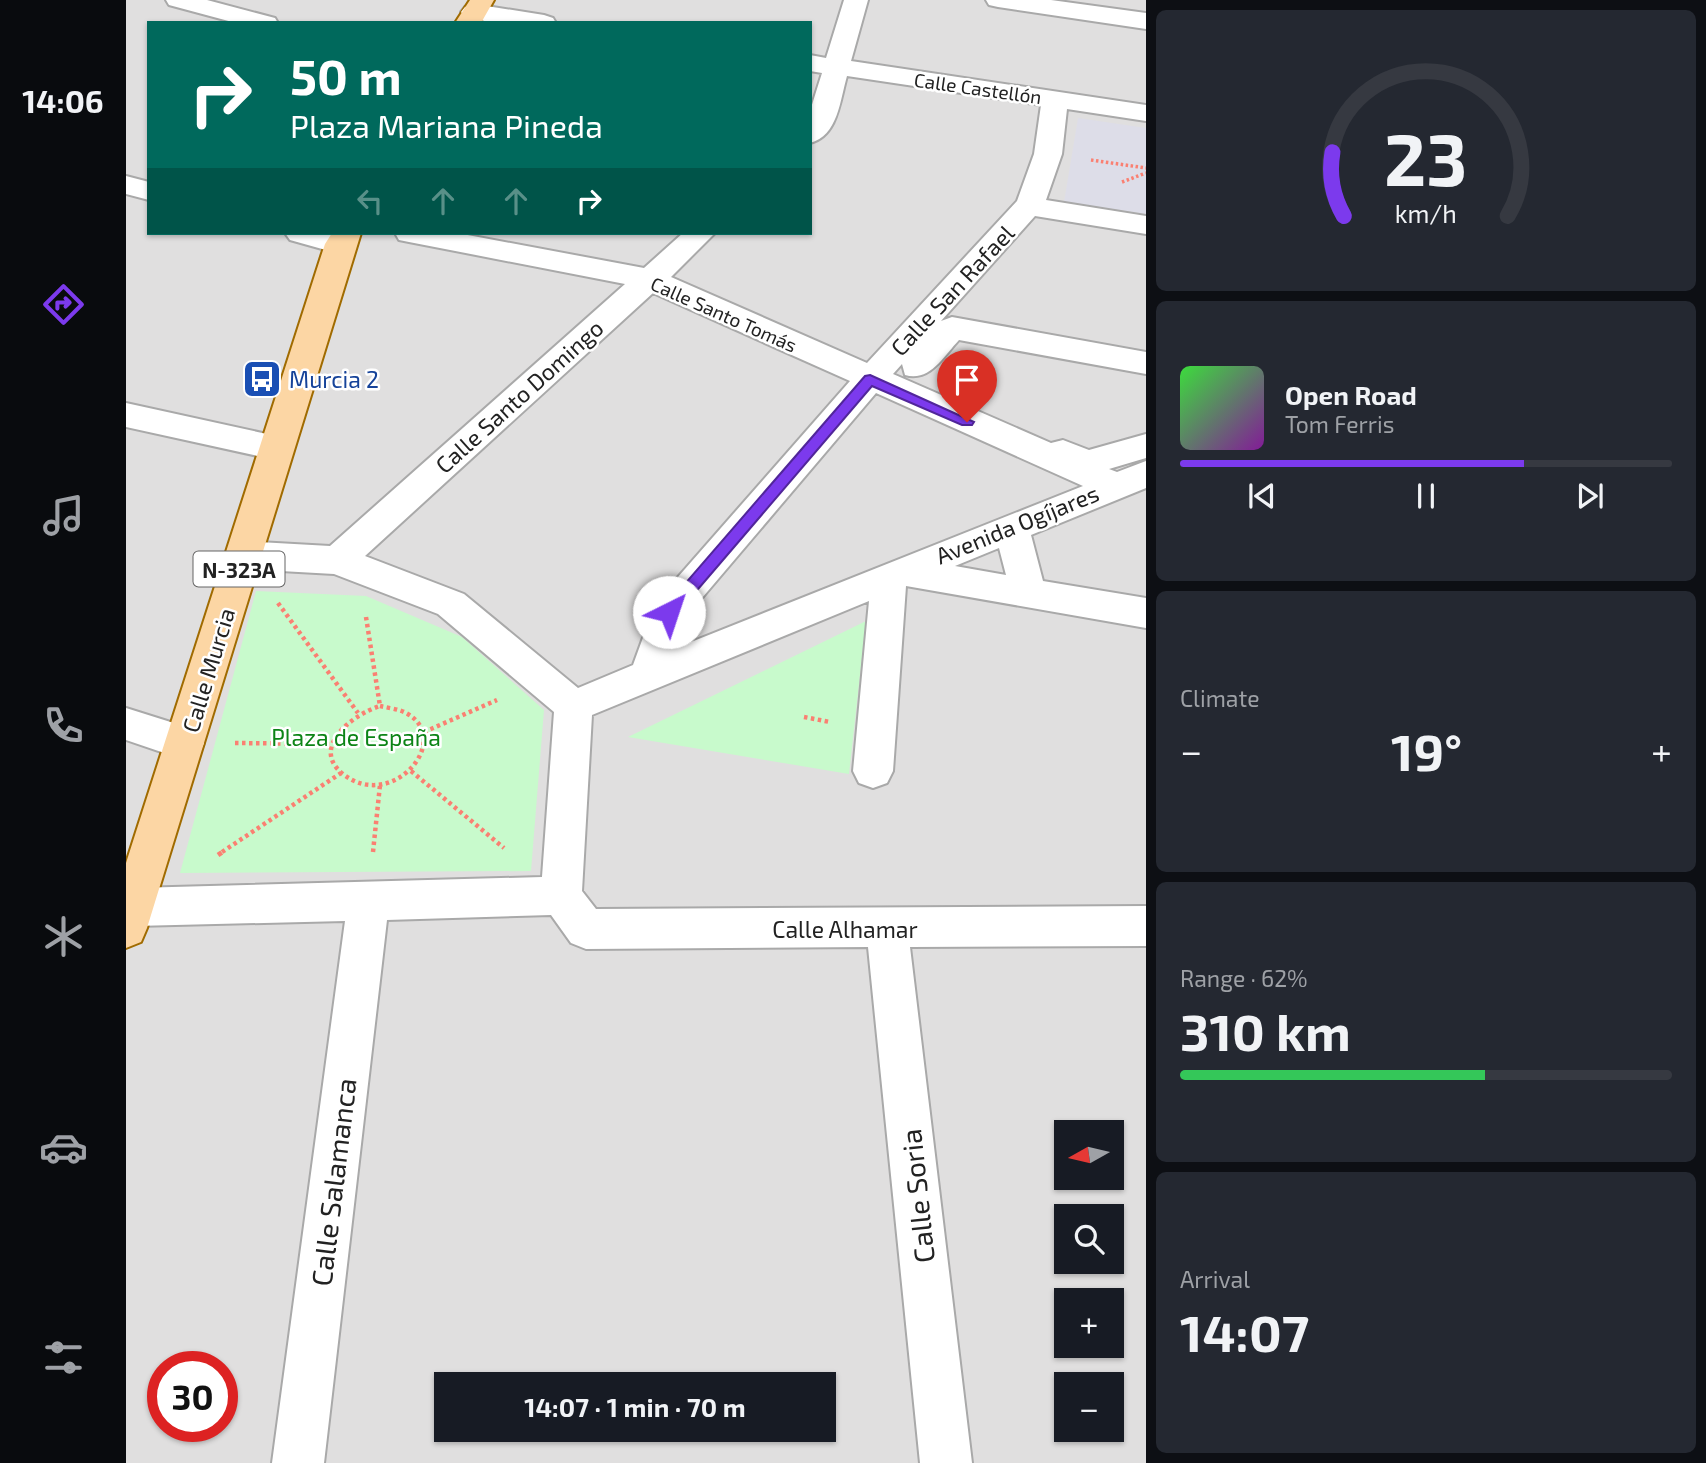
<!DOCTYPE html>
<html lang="en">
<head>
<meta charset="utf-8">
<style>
  :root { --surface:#171b24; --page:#242831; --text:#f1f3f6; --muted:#9ea1a6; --line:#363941; --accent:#7c3aed }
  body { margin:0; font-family:"Exo 2",sans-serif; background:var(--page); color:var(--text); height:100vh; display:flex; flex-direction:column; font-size:26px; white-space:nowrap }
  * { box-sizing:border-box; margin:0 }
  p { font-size:23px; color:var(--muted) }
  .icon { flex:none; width:38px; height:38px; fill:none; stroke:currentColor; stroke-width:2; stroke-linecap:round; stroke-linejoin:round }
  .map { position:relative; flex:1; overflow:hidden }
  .sheet { display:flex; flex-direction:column; gap:10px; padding:10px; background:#0d0f14; width:560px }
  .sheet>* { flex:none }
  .top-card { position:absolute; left:21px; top:21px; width:665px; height:214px; border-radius:0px; box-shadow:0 2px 5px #0004; background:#00695c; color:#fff; overflow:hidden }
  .needle { width:46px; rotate:262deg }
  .buttons { position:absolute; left:928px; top:1120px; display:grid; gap:14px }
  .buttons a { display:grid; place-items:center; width:70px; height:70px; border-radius:0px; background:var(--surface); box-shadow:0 2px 5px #0004; font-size:35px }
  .speed { position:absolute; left:21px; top:1351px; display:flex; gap:14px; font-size:35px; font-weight:700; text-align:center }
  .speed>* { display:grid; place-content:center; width:91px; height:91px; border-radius:50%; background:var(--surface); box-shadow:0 2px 5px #0004; line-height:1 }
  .speed .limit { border:10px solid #d22; background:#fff; color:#111 }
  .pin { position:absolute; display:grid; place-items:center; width:60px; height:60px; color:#fff; margin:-72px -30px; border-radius:50% 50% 50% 0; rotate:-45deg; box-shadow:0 0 7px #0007 }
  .pin .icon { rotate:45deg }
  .me { position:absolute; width:77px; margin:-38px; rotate:41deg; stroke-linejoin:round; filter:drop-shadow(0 0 5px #0008) }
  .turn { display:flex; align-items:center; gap:24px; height:147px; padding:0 28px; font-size:32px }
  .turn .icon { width:91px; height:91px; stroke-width:2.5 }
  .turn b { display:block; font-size:49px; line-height:60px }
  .lanes { display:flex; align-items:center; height:66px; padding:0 28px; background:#0003; justify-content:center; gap:35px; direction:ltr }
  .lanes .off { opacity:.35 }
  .big { font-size:52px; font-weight:700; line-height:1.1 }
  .sheet .tile { flex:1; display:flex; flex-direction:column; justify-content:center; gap:10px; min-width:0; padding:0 24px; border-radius:10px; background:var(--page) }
  .sheet .dial { align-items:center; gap:0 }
  .dial svg { height:182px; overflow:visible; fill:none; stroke:var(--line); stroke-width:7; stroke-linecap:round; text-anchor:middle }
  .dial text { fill:var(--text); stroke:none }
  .song { display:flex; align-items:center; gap:21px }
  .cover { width:84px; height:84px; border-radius:10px; background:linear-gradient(135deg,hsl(120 70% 55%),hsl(290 70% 35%)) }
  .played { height:7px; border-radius:4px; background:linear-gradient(90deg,var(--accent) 70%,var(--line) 70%) }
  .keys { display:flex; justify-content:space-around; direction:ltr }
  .heat { display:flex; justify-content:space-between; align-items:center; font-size:38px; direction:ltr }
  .charge { height:10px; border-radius:5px; background:linear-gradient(90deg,#34c759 62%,var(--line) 0) }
  .trip { position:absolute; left:308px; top:1372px; width:402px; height:70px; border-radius:0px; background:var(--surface); box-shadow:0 2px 5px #0004; font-weight:700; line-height:70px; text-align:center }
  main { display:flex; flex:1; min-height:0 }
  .tabs { display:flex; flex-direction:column; width:126px; justify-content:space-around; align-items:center; background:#090b0e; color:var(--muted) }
  .tabs .icon { width:49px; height:49px }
  .tabs .on { color:var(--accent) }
  .tabs b { font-size:32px; color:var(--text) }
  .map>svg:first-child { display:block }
</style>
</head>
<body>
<main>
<nav class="tabs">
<b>14:06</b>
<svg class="icon on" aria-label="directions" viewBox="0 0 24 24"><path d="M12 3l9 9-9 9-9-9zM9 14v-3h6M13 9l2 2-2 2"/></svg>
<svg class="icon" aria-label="music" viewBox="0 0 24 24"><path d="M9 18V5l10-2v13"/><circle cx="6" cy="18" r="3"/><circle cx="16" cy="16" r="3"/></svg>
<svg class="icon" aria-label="phone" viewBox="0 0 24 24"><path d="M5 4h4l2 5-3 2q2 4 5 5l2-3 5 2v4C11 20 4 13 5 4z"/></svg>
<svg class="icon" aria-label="climate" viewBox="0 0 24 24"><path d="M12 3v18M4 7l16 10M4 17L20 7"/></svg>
<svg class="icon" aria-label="car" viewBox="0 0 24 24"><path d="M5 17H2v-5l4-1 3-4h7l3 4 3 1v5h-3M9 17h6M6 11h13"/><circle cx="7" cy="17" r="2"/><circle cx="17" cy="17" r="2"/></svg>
<svg class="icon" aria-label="filters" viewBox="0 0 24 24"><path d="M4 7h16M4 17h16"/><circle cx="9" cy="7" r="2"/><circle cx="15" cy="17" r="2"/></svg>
</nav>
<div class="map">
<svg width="1020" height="1463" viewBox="0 0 1020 1463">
  <rect width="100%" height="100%" fill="#f2efe9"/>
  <path fill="#e0dfdf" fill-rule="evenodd" d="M 0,0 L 1020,0 L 1020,1463 L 0,1463 ZM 23,23 L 684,23 L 684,233 L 23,233 ZM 940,1132 L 985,1132 L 985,1178 L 940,1178 ZM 940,1216 L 985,1216 L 985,1262 L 940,1262 ZM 940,1300 L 985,1300 L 985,1346 L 940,1346 ZM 37,1367 L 96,1367 L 96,1426 L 37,1426 ZM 320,1384 L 698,1384 L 698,1430 L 320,1430 ZM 940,1384 L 985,1384 L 985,1430 L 940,1430 Z"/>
  <path fill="#c8facc" d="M 130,591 L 240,596 L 336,637 L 418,710 L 405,871 L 54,873 Z
    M 740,621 L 723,774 L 502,737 Z"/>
  <path fill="#dddde8" d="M 952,118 L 1020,128 L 1020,214 L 938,202 Z"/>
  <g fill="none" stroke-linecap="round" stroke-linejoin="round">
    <defs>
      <path id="minor" d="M 40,0 L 81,0 L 149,18 L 152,23 L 110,23 L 43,5 Z
        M 718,0 L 742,0 L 725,61 L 1020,105 L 1020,121 L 941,109 L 936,154 L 920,200 L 1020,216 L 1020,234 L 909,216 L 815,321 L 826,317 L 1020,352 L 1020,374 L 833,340 C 817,357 804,382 779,375 L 776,364 L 767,374 L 925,443 L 937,440 L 963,450 L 1020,434 L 1020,458 L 983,469 L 991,472 L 1020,461 L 1020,488 L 905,535 L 917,581 L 1020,598 L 1020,628 L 780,586 L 767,771 L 761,783 L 747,788 L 733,783 L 727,771 L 743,601 L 466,715 L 456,891 L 470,909 L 1020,906 L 1020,946 L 784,947 L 846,1463 L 794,1463 L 742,947 L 460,949 L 445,943 L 425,915 L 261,920 L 198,1463 L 146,1463 L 219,921 L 9,926 L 0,923 L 0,891 L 9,888 L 416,877 L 428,712 L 312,614 L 208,574 L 117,569 L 105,565 L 99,555 L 105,545 L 117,541 L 204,546 L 499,284 L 283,242 L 273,240 L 269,233 L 331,233 L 518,268 L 557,233 L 589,233 L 545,277 L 741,363 L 891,201 L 908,154 L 915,105 L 721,76 C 714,100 712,136 684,143 L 684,111 L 696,73 L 684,71 L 684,55 L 700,58 ZM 527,293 L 724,381 L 530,602 L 507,665 L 452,688 L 338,594 L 239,556 ZM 750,393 L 957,486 L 550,648 L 559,618 ZM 873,548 L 880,575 L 829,566 Z
        M 860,0 L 925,0 L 1020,13 L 1020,29 L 872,7 L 863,5 Z
        M 348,4 L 418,15 L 427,18 L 430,23 L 368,23 L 339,17 L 335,12 L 339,7 Z
        M 0,176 L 23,182 L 23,200 L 0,194 Z
        M 159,233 L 208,233 L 224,237 L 229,244 L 224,251 L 214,254 L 164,240 Z
        M 0,403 L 150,436 L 162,439 L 167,448 L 162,457 L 150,460 L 0,427 Z
        M 0,708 L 73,731 L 78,743 L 73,755 L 59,760 L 0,740 Z"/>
      <path id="major" d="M 344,0 L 368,0 L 355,23 L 329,23 Z
        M 206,233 L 235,233 L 21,928 L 15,942 L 0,948 L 0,863 L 199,244 Z"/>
    </defs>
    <use href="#minor" stroke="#a9a9a9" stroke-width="4"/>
    <use href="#major" stroke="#a06b00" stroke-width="4"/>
    <path stroke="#fa8072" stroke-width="3.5" stroke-dasharray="2.5 2.5" stroke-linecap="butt" d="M 965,160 L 1020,168
      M 996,182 L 1020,173"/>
    <path stroke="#fa8072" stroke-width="4.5" stroke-dasharray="3.5 3.5" stroke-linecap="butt" d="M 152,603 L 232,713
      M 240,617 L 254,706
      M 254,706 C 262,708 273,709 280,713 C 329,739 266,813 217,774 C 183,747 228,714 254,706 Z
      M 678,717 L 704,722
      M 298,732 L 371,700
      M 109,743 L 206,744
      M 285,771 L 378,848
      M 96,852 L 215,773
      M 247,852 L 254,785"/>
    <path stroke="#fa8072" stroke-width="5" stroke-dasharray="4.5 4.5" stroke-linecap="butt" d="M 92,855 L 98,851"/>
    <use href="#minor" fill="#fff" fill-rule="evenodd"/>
    <use href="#major" fill="#fcd6a4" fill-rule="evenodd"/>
  </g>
  <path fill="#7c3aed" stroke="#51269a" stroke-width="2" d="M 744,375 L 848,422 L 846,425 L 836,425 L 746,386 L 549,616 L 538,616 L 538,608 L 739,376 Z"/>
  <defs>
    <symbol id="bus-square" viewBox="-11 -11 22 22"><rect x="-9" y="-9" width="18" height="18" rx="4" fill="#1a4fb4" stroke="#fff"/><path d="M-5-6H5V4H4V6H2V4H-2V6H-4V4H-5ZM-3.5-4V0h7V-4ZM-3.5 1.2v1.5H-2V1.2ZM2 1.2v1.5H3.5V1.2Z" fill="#fff"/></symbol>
  </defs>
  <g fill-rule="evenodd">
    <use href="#bus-square" x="114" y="357" width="44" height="44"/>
  </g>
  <g text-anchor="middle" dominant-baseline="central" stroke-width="5" stroke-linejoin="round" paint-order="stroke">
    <g font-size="19" fill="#222" stroke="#fff">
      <text transform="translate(852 88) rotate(8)">Calle Castellón</text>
      <text transform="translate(598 314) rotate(24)">Calle Santo Tomás</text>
    </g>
    <rect fill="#fff" stroke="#646464" stroke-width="2" x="67.5" y="551.5" width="91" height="35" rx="5"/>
    <g font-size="21" font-weight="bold" fill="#222">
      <text x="113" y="569">N-323A</text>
    </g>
    <g font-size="23" fill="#222" stroke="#fff">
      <text transform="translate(826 290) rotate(-47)">Calle San Rafael</text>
      <text transform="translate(393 396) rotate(-42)">Calle Santo Domingo</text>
      <text transform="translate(891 524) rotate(-22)">Avenida Ogíjares</text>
      <text transform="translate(82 670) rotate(-73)">Calle Murcia</text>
      <text x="719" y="929">Calle Alhamar</text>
    </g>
    <g font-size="23" fill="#164399" stroke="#fff" text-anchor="start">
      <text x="163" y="379">Murcia 2</text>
    </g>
    <g font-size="23" fill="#0c8416" stroke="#fff">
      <text x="230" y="737">Plaza de España</text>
    </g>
    <g font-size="28" fill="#222" stroke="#fff">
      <text transform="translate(207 1182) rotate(-83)">Calle Salamanca</text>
      <text transform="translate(791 1196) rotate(-96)">Calle Soria</text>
    </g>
  </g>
</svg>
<div class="buttons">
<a><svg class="needle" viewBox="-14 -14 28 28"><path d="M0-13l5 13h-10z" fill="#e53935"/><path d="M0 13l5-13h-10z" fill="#9ea1a6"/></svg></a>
<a><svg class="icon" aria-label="search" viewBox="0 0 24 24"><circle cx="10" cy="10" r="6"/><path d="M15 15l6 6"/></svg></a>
<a>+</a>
<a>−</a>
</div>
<div class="speed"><div class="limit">30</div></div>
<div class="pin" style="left:841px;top:422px;background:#d93025"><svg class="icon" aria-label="arrive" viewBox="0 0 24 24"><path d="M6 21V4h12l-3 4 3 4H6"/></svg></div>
<svg class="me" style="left:543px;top:612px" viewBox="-20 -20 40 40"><circle r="19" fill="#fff"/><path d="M0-13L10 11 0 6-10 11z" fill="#7c3aed"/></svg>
<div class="trip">14:07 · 1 min · 70 m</div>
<div class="top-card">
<div class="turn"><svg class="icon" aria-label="right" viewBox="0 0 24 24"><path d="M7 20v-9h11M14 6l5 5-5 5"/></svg><div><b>50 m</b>Plaza Mariana Pineda</div></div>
<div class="lanes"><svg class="icon off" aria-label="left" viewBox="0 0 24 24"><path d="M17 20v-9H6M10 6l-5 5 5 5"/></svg><svg class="icon off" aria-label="ahead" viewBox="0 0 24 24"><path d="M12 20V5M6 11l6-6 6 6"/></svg><svg class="icon off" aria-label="ahead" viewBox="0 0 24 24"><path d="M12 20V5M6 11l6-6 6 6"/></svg><svg class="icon" aria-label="right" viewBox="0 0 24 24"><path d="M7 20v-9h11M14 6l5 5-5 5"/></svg></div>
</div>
</div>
<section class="sheet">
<div class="tile dial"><svg viewBox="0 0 100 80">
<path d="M14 69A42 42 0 1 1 86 69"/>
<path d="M14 69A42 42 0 0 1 9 41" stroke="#7c3aed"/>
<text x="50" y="56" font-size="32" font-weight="700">23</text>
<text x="50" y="72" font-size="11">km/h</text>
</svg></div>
<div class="tile">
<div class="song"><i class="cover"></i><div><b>Open Road</b><p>Tom Ferris</p></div></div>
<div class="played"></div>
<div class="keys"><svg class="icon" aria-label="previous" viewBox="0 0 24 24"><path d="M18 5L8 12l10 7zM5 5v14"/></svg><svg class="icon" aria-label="pause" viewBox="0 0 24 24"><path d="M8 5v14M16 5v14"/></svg><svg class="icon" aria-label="next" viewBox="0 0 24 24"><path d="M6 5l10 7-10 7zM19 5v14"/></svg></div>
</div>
<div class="tile"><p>Climate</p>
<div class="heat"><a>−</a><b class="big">19°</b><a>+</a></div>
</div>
<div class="tile"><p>Range · 62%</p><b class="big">310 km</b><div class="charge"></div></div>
<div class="tile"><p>Arrival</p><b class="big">14:07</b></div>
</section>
</main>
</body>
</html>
